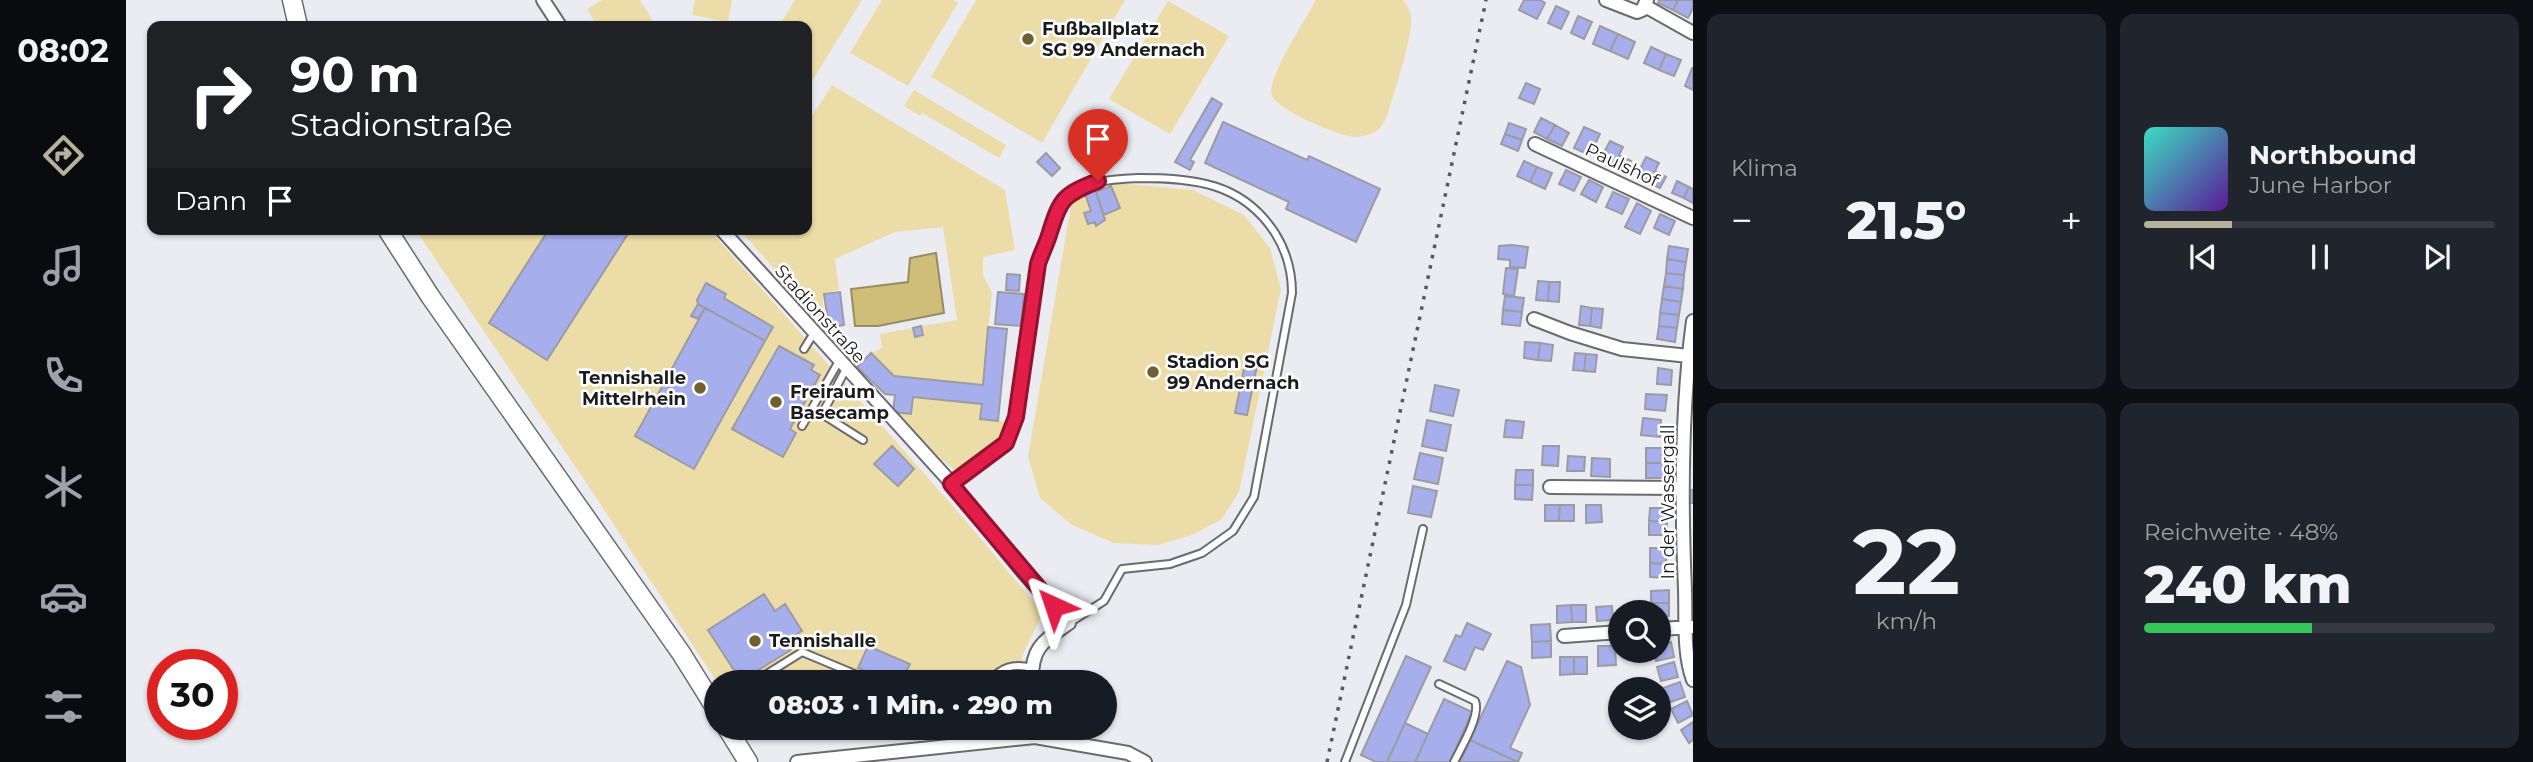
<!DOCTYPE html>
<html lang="de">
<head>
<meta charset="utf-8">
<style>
  :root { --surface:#171b24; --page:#20242c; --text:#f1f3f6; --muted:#9ea1a6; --line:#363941; --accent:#b6b19c }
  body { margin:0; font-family:Montserrat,sans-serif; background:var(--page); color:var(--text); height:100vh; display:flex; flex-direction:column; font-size:26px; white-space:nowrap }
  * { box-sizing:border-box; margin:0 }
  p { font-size:23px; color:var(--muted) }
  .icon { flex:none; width:38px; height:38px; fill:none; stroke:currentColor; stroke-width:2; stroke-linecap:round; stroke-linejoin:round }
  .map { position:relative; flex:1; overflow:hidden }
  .sheet { display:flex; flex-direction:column; gap:14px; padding:14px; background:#0d0f14; width:840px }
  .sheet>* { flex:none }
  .guide { position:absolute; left:21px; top:21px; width:665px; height:214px; border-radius:14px; box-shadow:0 2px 5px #0004; background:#202124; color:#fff; overflow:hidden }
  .tools { position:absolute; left:1482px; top:600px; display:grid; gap:14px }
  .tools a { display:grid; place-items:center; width:63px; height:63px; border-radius:50%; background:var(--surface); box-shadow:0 2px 5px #0004; font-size:35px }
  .speed { position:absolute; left:21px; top:649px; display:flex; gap:14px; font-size:35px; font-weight:700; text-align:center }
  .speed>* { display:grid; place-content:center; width:91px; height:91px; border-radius:50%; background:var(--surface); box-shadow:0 2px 5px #0004; line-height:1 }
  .speed .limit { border:10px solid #d22; background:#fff; color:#111 }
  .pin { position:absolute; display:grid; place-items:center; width:60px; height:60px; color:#fff; margin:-72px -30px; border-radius:50% 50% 50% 0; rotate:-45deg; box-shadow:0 0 7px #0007 }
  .pin .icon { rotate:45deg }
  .me { position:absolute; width:77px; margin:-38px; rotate:318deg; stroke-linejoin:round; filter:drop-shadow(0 0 5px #0008) }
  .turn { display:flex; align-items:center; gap:24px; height:147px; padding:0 28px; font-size:32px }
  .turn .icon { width:91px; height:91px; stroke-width:2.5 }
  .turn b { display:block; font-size:49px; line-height:60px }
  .then { display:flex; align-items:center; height:66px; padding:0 28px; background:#0003; gap:14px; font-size:26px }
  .big { font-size:52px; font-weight:800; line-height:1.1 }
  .sheet .card { flex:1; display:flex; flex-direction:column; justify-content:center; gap:10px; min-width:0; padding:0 24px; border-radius:14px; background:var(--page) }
  .sheet .dial { align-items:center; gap:0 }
  .dial b { font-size:91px; line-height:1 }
  .song { display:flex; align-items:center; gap:21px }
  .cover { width:84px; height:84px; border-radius:10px; background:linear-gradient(135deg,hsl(170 70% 55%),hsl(270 70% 35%)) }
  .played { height:7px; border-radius:4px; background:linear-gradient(90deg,var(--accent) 25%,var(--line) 25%) }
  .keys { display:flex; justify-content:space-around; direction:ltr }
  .heat { display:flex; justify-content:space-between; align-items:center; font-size:38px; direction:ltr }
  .charge { height:10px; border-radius:5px; background:linear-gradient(90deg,#34c759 48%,var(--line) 0) }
  .sheet .tiles { flex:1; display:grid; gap:14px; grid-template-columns:repeat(2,1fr) }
  .trip { position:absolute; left:578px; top:670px; width:413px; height:70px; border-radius:35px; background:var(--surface); box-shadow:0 2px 5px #0004; font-weight:800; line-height:70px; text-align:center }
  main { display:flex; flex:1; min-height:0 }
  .tab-bar { display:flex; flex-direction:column; width:126px; justify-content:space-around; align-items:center; background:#090b0e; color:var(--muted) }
  .tab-bar .icon { width:49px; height:49px }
  .tab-bar .active { color:var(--accent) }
  .tab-bar b { font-size:32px; color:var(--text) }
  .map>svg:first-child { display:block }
</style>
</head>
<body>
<main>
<nav class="tab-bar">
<b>08:02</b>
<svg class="icon active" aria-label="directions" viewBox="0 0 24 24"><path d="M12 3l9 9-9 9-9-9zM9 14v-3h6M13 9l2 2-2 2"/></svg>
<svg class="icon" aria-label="music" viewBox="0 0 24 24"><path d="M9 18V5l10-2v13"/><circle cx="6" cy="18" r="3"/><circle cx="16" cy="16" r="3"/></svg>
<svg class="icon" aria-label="phone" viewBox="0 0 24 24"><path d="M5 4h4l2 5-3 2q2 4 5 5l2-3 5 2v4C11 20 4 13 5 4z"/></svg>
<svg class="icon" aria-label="climate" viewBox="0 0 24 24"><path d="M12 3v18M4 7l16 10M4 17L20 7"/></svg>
<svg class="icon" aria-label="car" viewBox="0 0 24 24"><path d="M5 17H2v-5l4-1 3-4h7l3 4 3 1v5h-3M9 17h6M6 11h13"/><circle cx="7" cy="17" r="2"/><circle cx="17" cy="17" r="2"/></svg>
<svg class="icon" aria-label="filters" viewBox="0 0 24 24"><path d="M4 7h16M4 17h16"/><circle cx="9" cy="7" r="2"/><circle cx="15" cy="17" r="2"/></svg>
</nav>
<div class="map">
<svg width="1567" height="762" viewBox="0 0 1567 762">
  <rect width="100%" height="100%" fill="#ebecf1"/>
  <path fill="#ecdda8" d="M 476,0 L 514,0 L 530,26 L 471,26 L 461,9 Z
    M 569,0 L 606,0 L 602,22 L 566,15 Z
    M 669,0 L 736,0 L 681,89 L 681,26 L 653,26 Z
    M 756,0 L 828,0 L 832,3 L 782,86 L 724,53 Z
    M 850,0 L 999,0 L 916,143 L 805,77 Z
    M 1190,0 L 1277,0 C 1280,4 1284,10 1285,15 C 1288,35 1269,88 1263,110 C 1260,118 1257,127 1249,132 C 1244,135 1233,137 1228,137 C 1211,135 1146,109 1145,92 C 1145,72 1179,20 1190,0 Z
    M 1042,1 L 1103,36 L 1044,134 L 983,99 Z
    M 706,85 L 879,190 L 889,250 L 857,257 L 857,275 L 866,292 L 857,385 L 768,376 L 745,353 L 756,348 L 754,334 L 787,328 L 789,337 L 797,335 L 795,326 L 831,320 L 817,227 L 769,232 L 709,259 L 713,290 L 697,294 L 697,324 L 613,229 L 681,229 L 681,124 Z
    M 788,90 L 880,145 L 873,158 L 796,113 L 794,116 L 778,106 Z
    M 992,183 L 1067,190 L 1118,215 L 1144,248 L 1155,289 L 1113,492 L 1096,519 L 1066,535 L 1032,545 L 988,543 L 946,525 L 914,498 L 902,456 L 946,200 L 955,192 Z
    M 289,229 L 583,229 L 839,520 L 917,613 L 896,656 L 897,682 L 591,682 L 467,493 Z
    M 787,397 L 856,404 L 854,419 L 885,422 C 875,442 852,469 827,469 L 792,439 L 767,412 L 785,414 Z
    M 621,728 L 828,728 L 626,736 Z"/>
  <path fill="#cfbd7a" stroke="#998c5e" stroke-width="2" d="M 810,253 L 818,313 L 752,326 L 729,326 L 725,289 L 782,282 L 784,258 Z"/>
  <path fill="#a6afec" stroke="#9b9ca1" stroke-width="2" d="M 1398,0 L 1414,0 L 1419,3 L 1411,19 L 1393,10 Z
    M 1533,0 L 1552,0 L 1547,10 L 1532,3 Z
    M 1552,0 L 1567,0 L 1567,8 L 1562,18 L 1547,10 Z
    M 1430,6 L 1443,12 L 1435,29 L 1422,23 Z
    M 1452,16 L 1466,22 L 1458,39 L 1445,33 Z
    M 1474,26 L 1492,34 L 1484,51 L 1467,44 Z
    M 1492,34 L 1509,42 L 1502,59 L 1484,51 Z
    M 1525,47 L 1540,54 L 1533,70 L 1518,63 Z
    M 1540,54 L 1555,60 L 1548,76 L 1533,70 Z
    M 1566,68 L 1567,68 L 1567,90 L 1559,86 Z
    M 1400,83 L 1414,89 L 1408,104 L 1393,98 Z
    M 1086,98 L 1096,104 L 1064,160 L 1068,162 L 1064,170 L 1049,162 Z
    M 1415,118 L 1429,125 L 1421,139 L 1408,132 Z
    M 1097,122 L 1181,160 L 1183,156 L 1254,189 L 1230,242 L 1160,209 L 1163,202 L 1079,163 Z
    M 1383,123 L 1400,129 L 1396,140 L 1379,134 Z
    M 1429,125 L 1443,133 L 1436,146 L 1421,139 Z
    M 1458,127 L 1474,134 L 1464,155 L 1448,148 Z
    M 1379,134 L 1396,140 L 1392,151 L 1375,144 Z
    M 1484,141 L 1497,147 L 1487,167 L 1474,160 Z
    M 920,153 L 934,168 L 926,176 L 911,162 Z
    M 1493,155 L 1505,161 L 1499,173 L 1487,167 Z
    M 1520,157 L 1533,163 L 1523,183 L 1510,177 Z
    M 1398,161 L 1411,167 L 1404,182 L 1391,176 Z
    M 1411,167 L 1426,173 L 1419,189 L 1404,182 Z
    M 1440,170 L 1455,177 L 1448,191 L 1433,184 Z
    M 1529,171 L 1540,177 L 1534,188 L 1523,183 Z
    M 1463,180 L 1477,187 L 1470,202 L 1455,194 Z
    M 1551,181 L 1563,187 L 1558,198 L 1546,193 Z
    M 985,186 L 994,208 L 978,215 L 970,192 Z
    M 1563,187 L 1567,189 L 1567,203 L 1558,198 Z
    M 969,189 L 979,220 L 970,226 L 969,222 L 962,224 L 958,213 L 965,211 L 958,191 Z
    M 1487,192 L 1503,199 L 1496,214 L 1480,207 Z
    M 1511,203 L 1525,211 L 1514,234 L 1499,227 Z
    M 1534,214 L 1549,221 L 1543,235 L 1528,228 Z
    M 423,229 L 505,229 L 421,360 L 363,323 Z
    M 1386,245 L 1402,247 L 1399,268 L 1384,267 L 1384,260 L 1372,259 L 1373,246 Z
    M 1543,246 L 1562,249 L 1560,262 L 1541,259 Z
    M 1541,259 L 1560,262 L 1558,275 L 1540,273 Z
    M 1380,268 L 1392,269 L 1388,296 L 1377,294 Z
    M 1540,273 L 1558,275 L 1557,289 L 1538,286 Z
    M 881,274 L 894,275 L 893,291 L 880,290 Z
    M 1412,281 L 1423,282 L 1422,301 L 1410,300 Z
    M 1423,282 L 1434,282 L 1433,302 L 1422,301 Z
    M 580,283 L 600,294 L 598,298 L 647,327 L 639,341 L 572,304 L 571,300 Z
    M 1538,286 L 1557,289 L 1555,302 L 1536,299 Z
    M 714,292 L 718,325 L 703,328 L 698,294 Z
    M 872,292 L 898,294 L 895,326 L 869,324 Z
    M 1379,296 L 1398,298 L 1396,312 L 1377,310 Z
    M 1536,299 L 1555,302 L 1553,315 L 1534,313 Z
    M 572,304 L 579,308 L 572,319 L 565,316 Z
    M 1455,306 L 1466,308 L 1464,326 L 1453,325 Z
    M 579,308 L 639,341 L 568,469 L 509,436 Z
    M 1466,308 L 1477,309 L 1475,328 L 1464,326 Z
    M 1377,310 L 1396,312 L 1394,326 L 1376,324 Z
    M 1534,313 L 1553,315 L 1551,328 L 1533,326 Z
    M 795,326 L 797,335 L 789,337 L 787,328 Z
    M 1533,326 L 1551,328 L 1549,342 L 1531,339 Z
    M 862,327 L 881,329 L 872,421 L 854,419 L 856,404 L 787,397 L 785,414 L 767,412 L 769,395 L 759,394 L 731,367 L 745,353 L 768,376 L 857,385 Z
    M 1399,342 L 1414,343 L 1412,360 L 1398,358 Z
    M 1414,343 L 1427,345 L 1425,361 L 1412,360 Z
    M 653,346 L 688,365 L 685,370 L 694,375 L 664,429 L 670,433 L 657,457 L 606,429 Z
    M 1449,353 L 1460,354 L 1458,371 L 1447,370 Z
    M 1460,354 L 1471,355 L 1469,372 L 1458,371 Z
    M 1119,364 L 1131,366 L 1121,415 L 1109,413 Z
    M 1532,368 L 1546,370 L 1545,385 L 1531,384 Z
    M 1309,385 L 1333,390 L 1327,416 L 1304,411 Z
    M 1520,394 L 1541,395 L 1539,411 L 1519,409 Z
    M 1517,418 L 1535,420 L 1534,437 L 1515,435 Z
    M 1301,420 L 1325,425 L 1320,451 L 1296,446 Z
    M 1380,420 L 1398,422 L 1396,438 L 1378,437 Z
    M 766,446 L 788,469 L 772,486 L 748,464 Z
    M 1417,446 L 1433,446 L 1432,466 L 1416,465 Z
    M 1520,448 L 1540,448 L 1540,463 L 1520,463 Z
    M 1294,453 L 1317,458 L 1312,484 L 1288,479 Z
    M 1442,456 L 1459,457 L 1458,471 L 1441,471 Z
    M 1466,458 L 1484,459 L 1484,477 L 1465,476 Z
    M 1520,463 L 1540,463 L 1540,478 L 1520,478 Z
    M 1390,470 L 1407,470 L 1407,485 L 1389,485 Z
    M 1389,485 L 1407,485 L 1406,500 L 1389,499 Z
    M 1287,486 L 1311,491 L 1305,517 L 1282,513 Z
    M 1563,490 L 1567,490 L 1567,503 L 1563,503 Z
    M 1419,505 L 1434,505 L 1433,521 L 1419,521 Z
    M 1434,505 L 1448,505 L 1448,521 L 1433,521 Z
    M 1460,505 L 1475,505 L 1476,522 L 1460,523 Z
    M 1524,508 L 1541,508 L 1541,522 L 1523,521 Z
    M 1523,521 L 1541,522 L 1541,535 L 1523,535 Z
    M 1524,548 L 1541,548 L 1540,564 L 1524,563 Z
    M 1524,563 L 1540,564 L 1540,578 L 1524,577 Z
    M 1543,590 L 1543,603 L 1525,603 L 1525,591 Z
    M 638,594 L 649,611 L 659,604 L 676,631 L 666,637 L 671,646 L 615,681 L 582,630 Z
    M 1525,603 L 1543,603 L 1543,616 L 1533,616 L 1533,612 L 1525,612 Z
    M 1445,605 L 1460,605 L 1460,622 L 1446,622 Z
    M 1445,605 L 1446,622 L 1431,623 L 1431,606 Z
    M 1486,606 L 1487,620 L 1471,621 L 1470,607 Z
    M 1341,623 L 1365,634 L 1357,650 L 1349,647 L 1339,670 L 1318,661 L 1330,635 L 1335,637 Z
    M 1424,624 L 1425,641 L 1406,642 L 1405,625 Z
    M 1425,641 L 1425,657 L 1406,658 L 1406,642 Z
    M 1545,642 L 1548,657 L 1530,661 L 1528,651 L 1533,651 L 1533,645 Z
    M 742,646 L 784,664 L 775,682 L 764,682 L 732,668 Z
    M 1472,646 L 1489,646 L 1490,665 L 1472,666 Z
    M 1280,656 L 1305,667 L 1261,762 L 1250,762 L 1235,755 Z
    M 1434,657 L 1448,657 L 1448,674 L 1434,675 Z
    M 1448,657 L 1461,657 L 1461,674 L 1448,674 Z
    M 1381,661 L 1395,667 L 1404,705 L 1384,748 L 1396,753 L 1392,762 L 1344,740 Z
    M 1548,662 L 1552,677 L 1535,681 L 1531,667 Z
    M 1554,682 L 1559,697 L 1542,703 L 1537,688 Z
    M 1318,699 L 1346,712 L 1324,762 L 1289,762 Z
    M 1561,701 L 1567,715 L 1552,723 L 1545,709 Z
    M 1567,722 L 1567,740 L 1563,743 L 1555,730 Z
    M 1279,723 L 1302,734 L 1289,762 L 1261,762 Z
    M 1344,740 L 1392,762 L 1334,762 Z"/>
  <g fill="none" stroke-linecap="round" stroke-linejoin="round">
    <defs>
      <path id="lane" d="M 678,349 L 688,333
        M 720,369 L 696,414 L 737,440
        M 676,426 L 713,361
        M 825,484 L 880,443 L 890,417 L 912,264 L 933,204 C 953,181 984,179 1012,178 C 1067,178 1116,182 1149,233 C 1161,252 1166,270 1166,293 L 1128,497 L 1107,531 L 1076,553 L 1044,564 L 996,569 L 978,601 L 943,623
        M 628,682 L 676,652 L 748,682
        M 863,682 C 875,667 887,663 906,668
        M 1313,684 L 1349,701 C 1355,715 1335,748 1328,762
        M 1219,762 L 1280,605 L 1297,529"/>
      <path id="street" d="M 417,0 L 434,26
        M 1480,0 L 1511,12 L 1516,10 L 1521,0
        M 1519,6 L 1567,33
        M 1409,144 L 1567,218
        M 595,229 L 819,476 L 897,572 L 943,623 C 916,642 905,648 906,682
        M 1408,319 L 1444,333 L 1496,349 L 1563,356
        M 1567,321 C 1555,410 1555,500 1559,589 C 1560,618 1557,653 1567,680
        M 1424,487 L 1555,488
        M 1533,629 L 1567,627
        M 1438,636 L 1494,632
        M 671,762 L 909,737 L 1002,753 L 1019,762"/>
      <path id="secondary" d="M 166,0 L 172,26
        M 261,229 L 304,296 L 555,653 L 590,709
        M 601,728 L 622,762"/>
    </defs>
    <use href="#lane" stroke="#6a6b6f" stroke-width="10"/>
    <use href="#street" stroke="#6a6b6f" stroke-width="16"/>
    <use href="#secondary" stroke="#6a6b6f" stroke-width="21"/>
    <use href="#lane" stroke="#fff" stroke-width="6"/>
    <use href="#street" stroke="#fff" stroke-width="12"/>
    <use href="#secondary" stroke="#fff" stroke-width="18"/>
    <path stroke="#59595c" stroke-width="3.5" stroke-dasharray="3.5 7" stroke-linecap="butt" d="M 1201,762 L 1360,0"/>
  </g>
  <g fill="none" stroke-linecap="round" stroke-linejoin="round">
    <defs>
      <path id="route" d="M 928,606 L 825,484 L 880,443 L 890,417 L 912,264 C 915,254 921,243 924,232 C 935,198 937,195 972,181"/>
    </defs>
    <use href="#route" stroke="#92132f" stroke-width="18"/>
    <use href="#route" stroke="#e11d48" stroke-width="12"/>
  </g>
  <g fill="#6f612f" stroke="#fff" stroke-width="2.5">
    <circle cx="902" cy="39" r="7"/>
    <circle cx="1027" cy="372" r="7"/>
    <circle cx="574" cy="388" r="7"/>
    <circle cx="650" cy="402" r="7"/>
    <circle cx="629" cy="641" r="7"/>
  </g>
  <g text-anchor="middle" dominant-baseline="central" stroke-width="5" stroke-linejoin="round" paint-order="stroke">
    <g font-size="18" font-weight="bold" fill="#1b1b1d" stroke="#fff" text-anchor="start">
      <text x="916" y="29">Fußballplatz<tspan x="916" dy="21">SG 99 Andernach</tspan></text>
      <text x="1041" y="362">Stadion SG<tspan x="1041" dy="21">99 Andernach</tspan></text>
      <text x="560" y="378" text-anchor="end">Tennishalle<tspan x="560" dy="21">Mittelrhein</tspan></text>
      <text x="664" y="392">Freiraum<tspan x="664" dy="21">Basecamp</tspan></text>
      <text x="643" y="641">Tennishalle</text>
    </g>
    <g font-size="18" fill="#1b1b1d" stroke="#fff">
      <text transform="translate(1496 165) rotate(25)">Paulshof</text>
      <text transform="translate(694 314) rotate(48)">Stadionstraße</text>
      <text transform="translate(1542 502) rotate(-90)">In der Wassergall</text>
    </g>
  </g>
</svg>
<div class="tools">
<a><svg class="icon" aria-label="search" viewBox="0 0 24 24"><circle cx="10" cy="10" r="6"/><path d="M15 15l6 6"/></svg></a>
<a><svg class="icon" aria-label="layers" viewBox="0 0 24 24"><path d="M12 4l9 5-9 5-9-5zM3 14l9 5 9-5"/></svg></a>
</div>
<div class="speed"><div class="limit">30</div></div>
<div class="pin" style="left:972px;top:181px;background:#d93025"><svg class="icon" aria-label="arrive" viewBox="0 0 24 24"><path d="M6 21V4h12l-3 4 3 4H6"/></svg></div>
<svg class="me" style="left:928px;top:606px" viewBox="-20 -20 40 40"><path d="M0-17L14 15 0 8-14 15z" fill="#e11d48" stroke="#fff" stroke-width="4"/></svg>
<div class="trip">08:03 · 1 Min. · 290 m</div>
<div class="guide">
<div class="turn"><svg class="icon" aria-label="right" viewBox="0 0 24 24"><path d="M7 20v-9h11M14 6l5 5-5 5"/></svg><div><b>90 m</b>Stadionstraße</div></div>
<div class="then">Dann<svg class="icon" aria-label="arrive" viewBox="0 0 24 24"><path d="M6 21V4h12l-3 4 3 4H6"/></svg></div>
</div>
</div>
<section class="sheet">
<div class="tiles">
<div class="card"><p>Klima</p>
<div class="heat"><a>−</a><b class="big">21.5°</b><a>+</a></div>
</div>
<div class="card">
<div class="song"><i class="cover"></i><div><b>Northbound</b><p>June Harbor</p></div></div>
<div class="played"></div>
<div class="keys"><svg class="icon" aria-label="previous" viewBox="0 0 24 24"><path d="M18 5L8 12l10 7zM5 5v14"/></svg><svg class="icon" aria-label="pause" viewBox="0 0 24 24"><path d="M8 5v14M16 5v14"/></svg><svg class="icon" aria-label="next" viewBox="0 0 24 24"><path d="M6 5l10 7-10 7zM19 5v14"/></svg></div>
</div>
<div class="card dial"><b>22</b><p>km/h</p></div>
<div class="card"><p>Reichweite · 48%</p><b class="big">240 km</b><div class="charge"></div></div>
</div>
</section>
</main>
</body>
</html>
